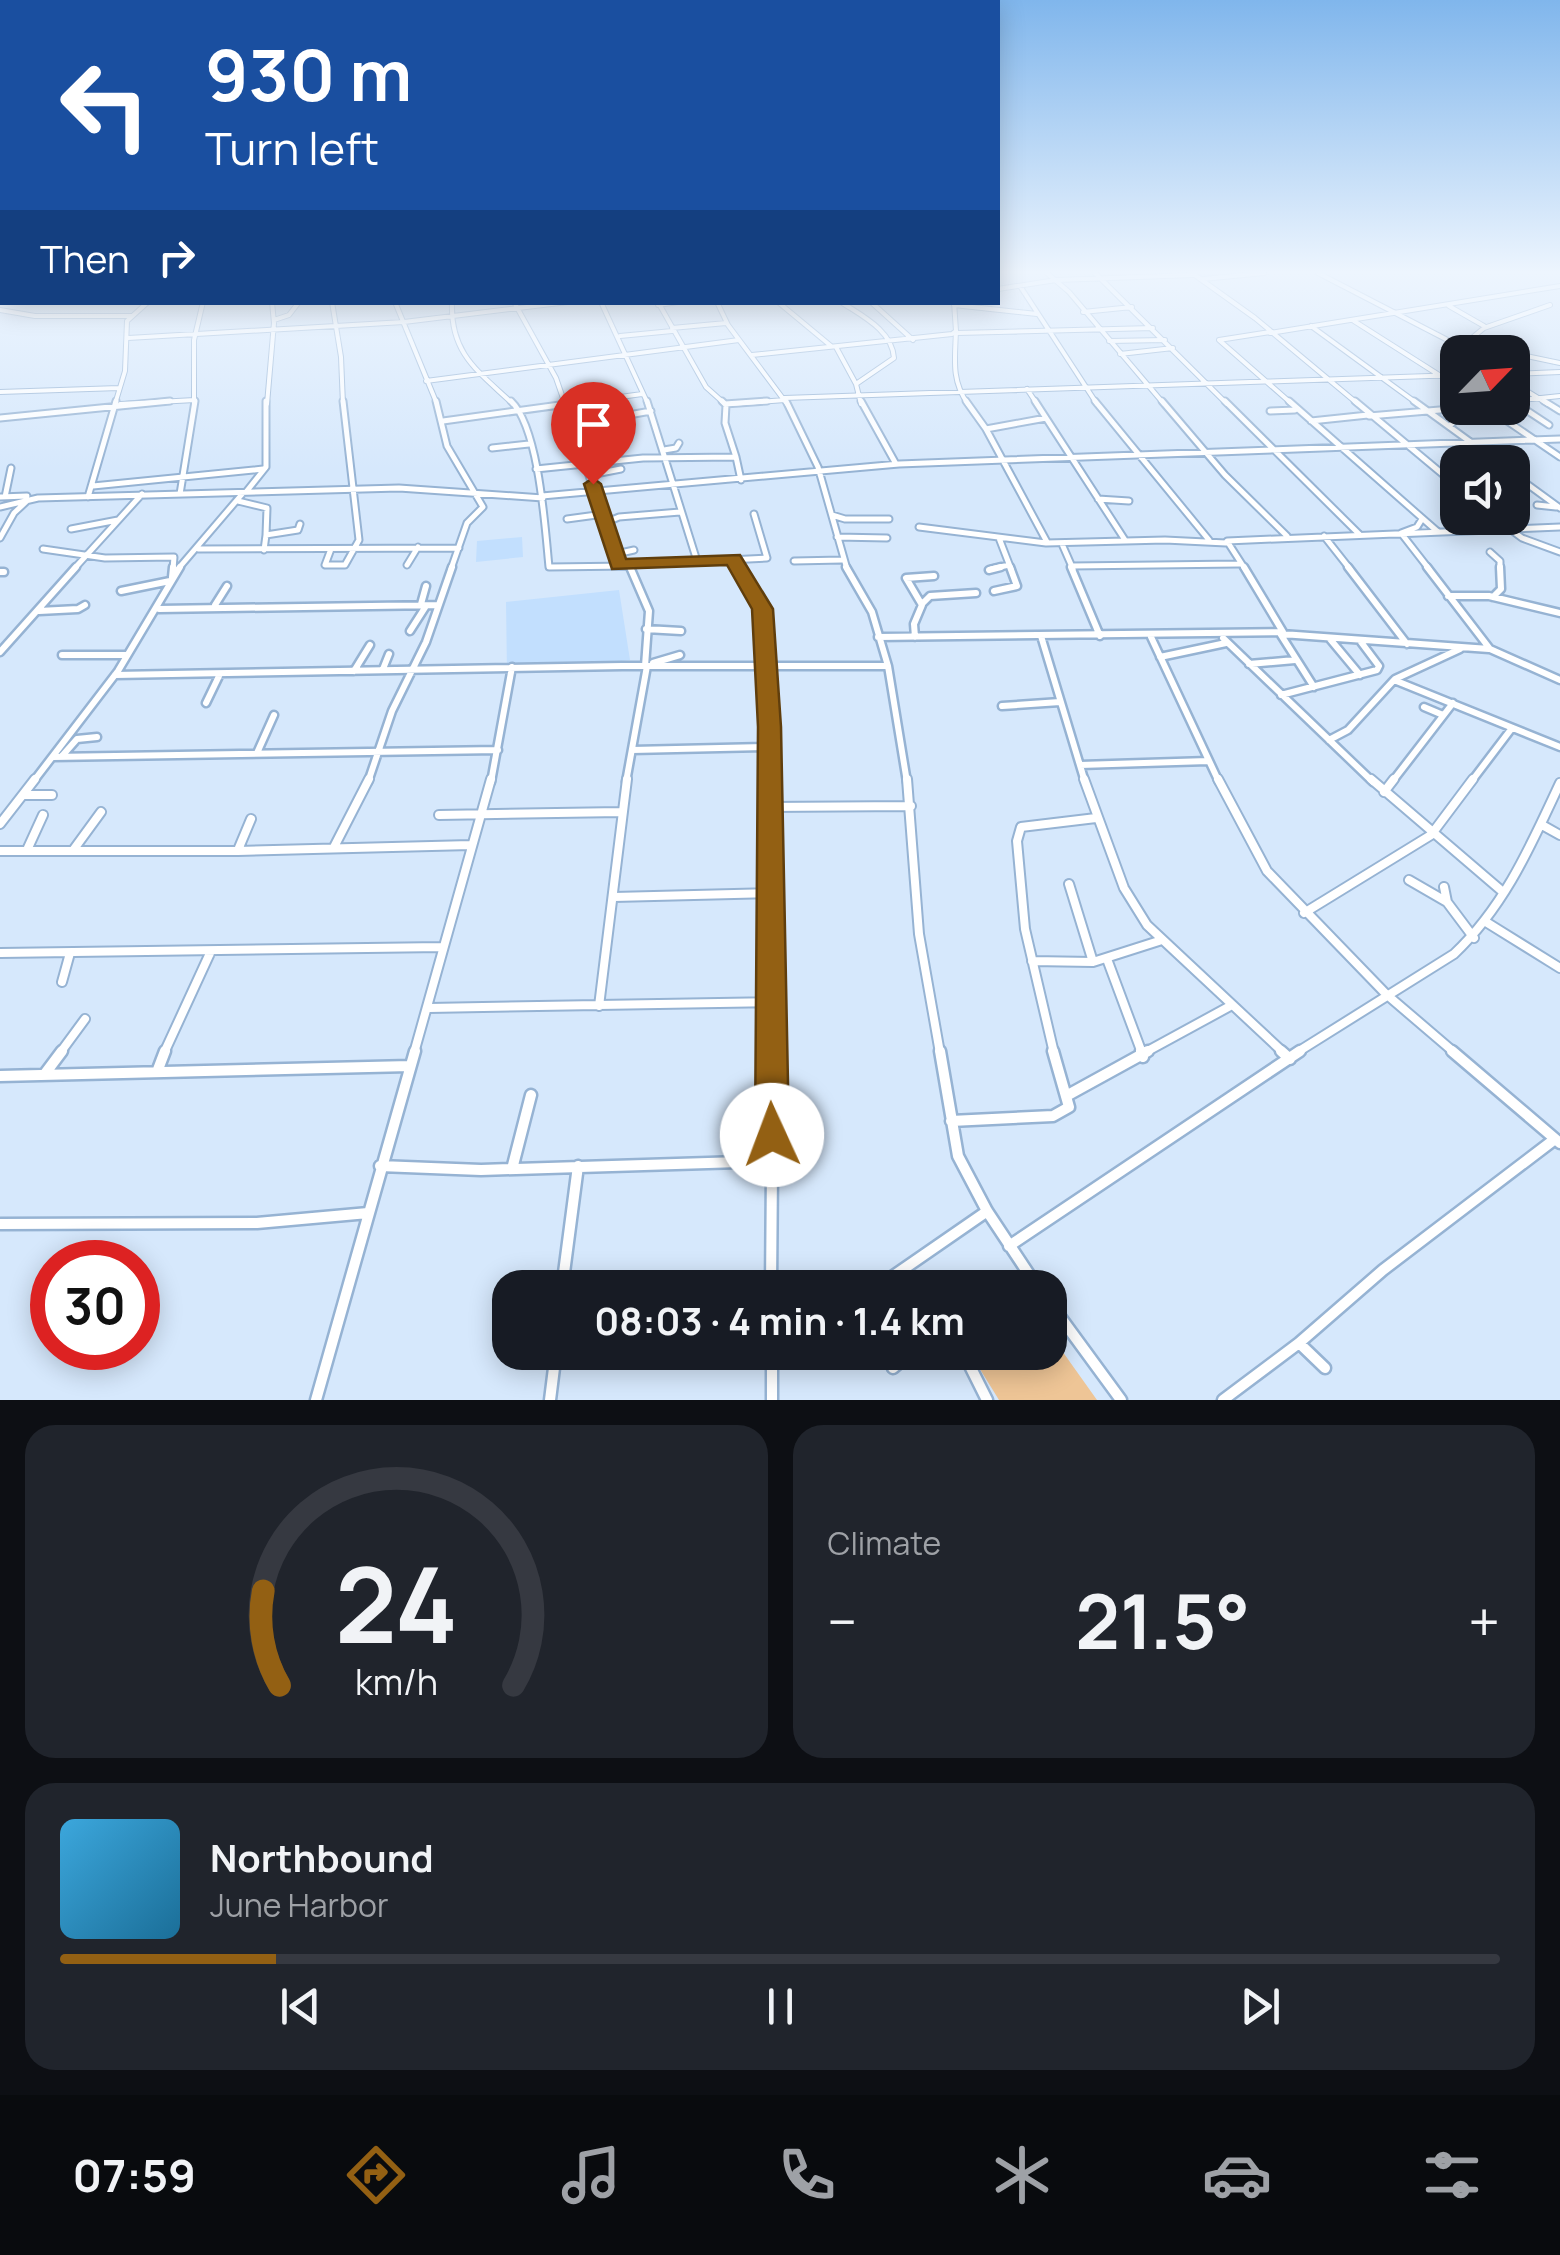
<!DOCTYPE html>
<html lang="en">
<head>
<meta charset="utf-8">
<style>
  :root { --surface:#171b24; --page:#20242c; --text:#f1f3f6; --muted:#9ea1a6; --line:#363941; --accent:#936013 }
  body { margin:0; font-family:Manrope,sans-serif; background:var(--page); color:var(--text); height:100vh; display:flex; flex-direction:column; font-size:38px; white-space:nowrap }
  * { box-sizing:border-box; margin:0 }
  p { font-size:32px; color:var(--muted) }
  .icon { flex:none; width:55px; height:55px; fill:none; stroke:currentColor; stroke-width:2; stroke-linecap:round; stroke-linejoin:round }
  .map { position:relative; height:1400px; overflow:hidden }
  .drawer { display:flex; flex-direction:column; gap:25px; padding:25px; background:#0d0f14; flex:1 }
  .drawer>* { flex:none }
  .guide { position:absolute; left:0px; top:0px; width:1000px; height:305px; box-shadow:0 5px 25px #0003; background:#1a4fa0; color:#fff; overflow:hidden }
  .needle { width:65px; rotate:65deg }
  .buttons { position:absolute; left:1440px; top:335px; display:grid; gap:20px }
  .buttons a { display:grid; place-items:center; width:90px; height:90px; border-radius:20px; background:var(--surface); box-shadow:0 5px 25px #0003; font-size:50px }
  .speed { position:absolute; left:30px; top:1240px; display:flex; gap:20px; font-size:50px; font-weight:700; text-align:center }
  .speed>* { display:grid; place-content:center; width:130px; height:130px; border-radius:50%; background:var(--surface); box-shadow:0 5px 25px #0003; line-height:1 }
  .speed .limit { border:15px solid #d22; background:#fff; color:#111 }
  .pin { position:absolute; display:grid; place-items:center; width:85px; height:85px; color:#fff; margin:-102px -42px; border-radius:50% 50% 50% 0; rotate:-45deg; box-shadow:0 0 10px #0007 }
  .pin .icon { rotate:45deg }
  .me { position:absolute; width:110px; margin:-55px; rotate:358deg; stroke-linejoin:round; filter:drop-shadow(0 0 8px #0008) }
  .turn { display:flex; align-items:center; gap:35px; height:210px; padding:0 40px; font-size:45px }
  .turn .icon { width:130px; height:130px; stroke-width:2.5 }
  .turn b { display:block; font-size:70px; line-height:85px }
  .then { display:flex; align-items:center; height:95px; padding:0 40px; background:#0003; gap:20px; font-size:38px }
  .big { font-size:75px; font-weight:700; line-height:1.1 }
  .drawer .card { flex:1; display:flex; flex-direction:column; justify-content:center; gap:15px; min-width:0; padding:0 35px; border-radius:30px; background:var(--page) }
  .drawer .dial { align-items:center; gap:0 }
  .dial svg { height:260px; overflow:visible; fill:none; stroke:var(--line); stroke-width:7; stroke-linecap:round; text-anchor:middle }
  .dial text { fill:var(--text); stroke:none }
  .song { display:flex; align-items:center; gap:30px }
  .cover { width:120px; height:120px; border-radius:15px; background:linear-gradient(135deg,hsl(200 70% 55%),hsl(200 70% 35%)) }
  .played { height:10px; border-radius:5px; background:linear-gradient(90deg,var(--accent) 15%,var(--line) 15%) }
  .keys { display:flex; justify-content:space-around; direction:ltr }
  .heat { display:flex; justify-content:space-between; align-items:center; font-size:55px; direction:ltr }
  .drawer .tiles { flex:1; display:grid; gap:25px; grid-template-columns:1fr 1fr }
  .card:last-child { grid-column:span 2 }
  .trip { position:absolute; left:492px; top:1270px; width:575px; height:100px; border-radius:30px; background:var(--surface); box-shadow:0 5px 25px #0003; font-weight:700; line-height:100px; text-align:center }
  .tab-bar { display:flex; height:160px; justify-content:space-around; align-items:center; background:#090b0e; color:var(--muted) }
  .tab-bar .icon { width:70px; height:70px }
  .tab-bar .active { color:var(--accent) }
  .tab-bar b { font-size:45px; color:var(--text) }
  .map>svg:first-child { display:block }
</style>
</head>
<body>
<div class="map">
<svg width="1560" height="1400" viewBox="0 0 1560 1400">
  <rect width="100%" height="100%" fill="#d6e8fc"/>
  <path fill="#c2dffe" d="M 522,537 L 523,557 L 476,562 L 477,541 Z
    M 619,590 L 630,660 L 507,674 L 506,602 Z"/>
  <path fill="#eec596" d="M 1050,1334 L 1097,1400 L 999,1400 L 970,1353 L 1050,1352 Z"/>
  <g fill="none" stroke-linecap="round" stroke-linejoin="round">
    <defs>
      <path id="street-far4" d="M 1047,273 L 1069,292 L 1164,404
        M 1095,273 L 1227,404
        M 1192,273 L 1255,318 L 1358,404
        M 1318,273 L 1463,348
        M 1203,279 L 1264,273
        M 1020,286 L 1097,404
        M 998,289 L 1056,280 L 1193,275
        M 332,302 L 341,357 L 343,404
        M 395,302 L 437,404
        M 452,302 C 450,354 478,371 513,404
        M 514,302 L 556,378 L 565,404
        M 601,302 L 648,404
        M 658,302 L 706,387 L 725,404
        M 717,302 L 728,325 L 787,404
        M 778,302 L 831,346
        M 841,302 C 862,316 892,330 894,358 L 856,384 L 861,404
        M 871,302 L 913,340
        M 658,305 L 678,302
        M 954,305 L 1037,314
        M 1449,306 L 1484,326
        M 0,310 L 35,316 L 132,316
        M 1083,312 L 1132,307
        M 274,320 L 289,315 L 299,302
        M 1354,321 L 1458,387
        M 1311,326 L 1418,404
        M 672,328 L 726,323
        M 956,331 C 955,358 951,381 968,404
        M 1270,332 L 1219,340 L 1292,404
        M 957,333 L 1153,328
        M 1270,333 L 1560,286
        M 620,336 L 672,331
        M 128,338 L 404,322 L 568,302
        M 1109,341 L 1165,340
        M 1466,341 L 1509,352
        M 836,347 L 856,384
        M 1470,352 L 1461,347 L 1484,328 L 1550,305
        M 1512,353 L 1560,363
        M 1120,354 L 1173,348
        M 752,355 L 952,334 L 956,331 L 954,302
        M 1512,374 L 1560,372
        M 426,381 L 739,340
        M 1512,382 L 1548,404
        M 1027,389 L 1037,404
        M 0,392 L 119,388
        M 784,398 L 1458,375
        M 1512,401 L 1560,396
        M 115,404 L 125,371 L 127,321 L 148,302
        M 120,404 L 195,400
        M 194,404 L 194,340 L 203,302
        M 267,404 L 274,323 L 272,302
        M 570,404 L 642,394
        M 729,404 L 785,400"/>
      <path id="street-far3" d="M 436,401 L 447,446 L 483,507 L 467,523 L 451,569
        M 511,401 C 539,428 545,527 549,567 L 630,566 L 631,569
        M 564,401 L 619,565
        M 647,401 L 697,561
        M 786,401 L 818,467 L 847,569
        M 861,401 L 896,464
        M 966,401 L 986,429 L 1047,542
        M 1035,401 L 1125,540
        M 1095,401 L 1209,540
        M 1162,401 L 1225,475 L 1287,536
        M 1225,401 L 1360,535
        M 1289,401 L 1438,532
        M 1355,401 L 1458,487
        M 1414,401 L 1498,462
        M 1544,401 L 1560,411
        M 1514,402 L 1549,425
        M 725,404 L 767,401
        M 1488,408 L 1560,457
        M 1270,411 L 1295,410
        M 1369,416 L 1463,408
        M 0,418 L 170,401
        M 443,421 L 589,401
        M 1311,421 L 1368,415
        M 1450,426 L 1465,408
        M 986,429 L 1046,418
        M 575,430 L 601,427 L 601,420 L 651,411
        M 492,448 L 529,444
        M 582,450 L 601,448
        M 664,450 L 676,448 L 679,443
        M 736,457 L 741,480
        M 536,469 L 643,458 L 736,457 L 725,423 L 726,405 L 722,401
        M 1512,473 L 1560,508
        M 590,475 L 621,469
        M 93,486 L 263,469
        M 246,492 L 266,467 L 266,401
        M 180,494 L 195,401
        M 542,496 L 899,464 L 1560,439
        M 0,497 L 27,496
        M 5,497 L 11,468
        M 88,497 L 116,401
        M 1098,499 L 1129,501
        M 238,501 L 267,508 L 266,535
        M 1537,505 L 1556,507
        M 0,507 L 38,498 L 399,488 L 543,498
        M 832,515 L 845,519 L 889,519
        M 1495,518 L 1522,538 L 1560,552
        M 567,519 L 604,514
        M 1422,519 L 1417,527 L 1401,533 L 1429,569
        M 607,522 L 619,517 L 680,512
        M 919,527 L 1046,543 L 1165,540 L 1226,543
        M 71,529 L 118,520
        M 1324,536 L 1350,569
        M 837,537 L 887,538
        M 0,538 L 14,513 L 28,500
        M 999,538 L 1011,569
        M 1062,544 L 1073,569
        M 43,549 L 105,558 L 174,557 L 173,569
        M 198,549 L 459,548
        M 331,549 L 325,565 L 345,565 L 359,540 L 343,401
        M 264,550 L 266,535 L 298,530 L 300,524
        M 1490,552 L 1500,561 L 1500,569
        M 616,554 L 634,550
        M 733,559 L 739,569
        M 794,561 L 842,560
        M 407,565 L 418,547
        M 627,565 L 767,558 L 754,514
        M 1071,566 L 1239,564
        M 74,569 L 142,494
        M 178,569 L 243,493
        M 991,569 L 1009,565
        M 1245,569 L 1227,541 L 1560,527"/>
      <path id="street-far2" d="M 630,567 L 649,611 L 645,666
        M 738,567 L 761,605 L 769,782
        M 846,567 L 872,612 L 888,666 L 907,782
        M 1071,567 L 1100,636
        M 1348,567 L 1407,644
        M 1427,567 L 1490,649 L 1560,680
        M 989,570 L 1001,567
        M 0,572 L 4,572
        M 172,577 L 173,567
        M 121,591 L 170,581
        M 994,591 L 1017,586 L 1010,567
        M 1448,596 L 1489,596 L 1560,613
        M 1493,597 L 1501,589 L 1500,567
        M 421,604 L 426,586
        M 922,604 L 930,596 L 976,593
        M 215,605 L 227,586
        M 159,609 L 438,605
        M 39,611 L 78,609 L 85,605
        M 646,629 L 681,631
        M 410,631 L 426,606
        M 1282,634 L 1489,649
        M 1281,635 L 1314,687
        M 1041,636 L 1085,782
        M 878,637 L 1283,632 L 1244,567
        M 915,637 L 914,624 L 922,605 L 906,578 L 934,576
        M 1151,637 L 1219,782
        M 1223,638 L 1373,782
        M 1330,639 L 1360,675
        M 0,652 L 76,567
        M 62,655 L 127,655
        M 1160,657 L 1226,643
        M 653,663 L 680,655
        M 1249,664 L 1295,660
        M 383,669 L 389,654
        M 354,671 L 370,645
        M 115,675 L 622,666 L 888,666
        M 1395,679 L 1460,649
        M 1281,695 L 1377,670 L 1379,666 L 1361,642
        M 206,703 L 220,674
        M 1002,706 L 1060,702
        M 1424,707 L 1443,715
        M 1329,740 L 1348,730 L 1394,680 L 1560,747
        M 632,750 L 768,747
        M 257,753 L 274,715
        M 62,756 L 77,739 L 97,737
        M 53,757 L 498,750
        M 1080,765 L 1208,761
        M 33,782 L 118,671 L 180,567
        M 368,782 L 392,711 L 426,642 L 452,567
        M 491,782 L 512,667
        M 626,782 L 647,666
        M 1392,782 L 1453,703
        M 1471,782 L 1512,728"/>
      <path id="street-far1" d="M 769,779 L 773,1053
        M 907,779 L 919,934 L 940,1053
        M 1084,779 L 1124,888 L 1147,925 L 1284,1053
        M 1218,779 L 1267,871 L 1386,994 L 1455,1053
        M 1371,779 L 1503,892
        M 1384,792 L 1394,779
        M 24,795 L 52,795
        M 767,807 L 911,806
        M 439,815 L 621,812
        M 0,824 L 35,779
        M 1542,825 L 1560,835
        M 334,847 L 369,779
        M 74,849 L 101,812
        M 27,850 L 43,815
        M 238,850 L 251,819
        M 0,851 L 238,851 L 471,845
        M 1409,880 L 1447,902 L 1474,938
        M 1069,884 L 1093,962
        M 1444,887 L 1447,902
        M 614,897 L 771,893
        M 1304,913 L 1431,835 L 1473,779
        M 1486,922 L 1560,968
        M 0,953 L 442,947
        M 1107,959 L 1142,1053
        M 1032,961 L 1093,962 L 1162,940
        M 62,982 L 70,953
        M 599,1006 L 627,779
        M 429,1008 L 773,1002
        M 60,1053 L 85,1019
        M 164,1053 L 211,951
        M 414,1053 L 491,779
        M 1054,1053 L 1025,929 L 1017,841 L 1021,827 L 1096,818
        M 1144,1053 L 1232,1005
        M 1296,1053 L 1454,954 C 1505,906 1531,845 1560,783"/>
      <path id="street" d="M 940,1051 L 958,1156 L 987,1211 L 1038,1288
        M 1141,1051 L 1143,1057
        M 1281,1051 L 1290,1059
        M 1452,1051 L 1560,1143
        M 157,1072 L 165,1051
        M 44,1075 L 62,1051
        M 0,1076 L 410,1066
        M 1068,1095 L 1148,1051
        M 951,1121 L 1053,1116 L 1069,1107 L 1053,1051
        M 380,1166 L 481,1170 L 774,1161
        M 512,1169 L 531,1095
        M 0,1224 L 257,1223 L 368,1213
        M 1009,1246 L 1300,1051
        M 562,1288 L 578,1166
        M 771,1288 L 773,1051
        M 876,1288 L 986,1212
        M 1013,1288 L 1030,1276
        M 1050,1303 L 1121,1400
        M 1299,1343 L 1325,1368
        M 772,1352 L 772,1400
        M 963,1352 L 987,1400
        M 893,1368 L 912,1352
        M 316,1400 L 415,1051
        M 550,1400 L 556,1352
        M 1223,1400 L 1299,1343 L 1383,1270 L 1555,1139"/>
    </defs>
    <use href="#street-far4" stroke="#96b3d3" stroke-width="6"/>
    <use href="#street-far3" stroke="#96b3d3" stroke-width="9"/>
    <use href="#street-far2" stroke="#96b3d3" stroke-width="11"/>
    <use href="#street-far1" stroke="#96b3d3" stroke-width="12"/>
    <use href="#street" stroke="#96b3d3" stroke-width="15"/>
    <use href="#street-far4" stroke="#fff" stroke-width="4"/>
    <use href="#street-far3" stroke="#fff" stroke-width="5"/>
    <use href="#street-far2" stroke="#fff" stroke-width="6"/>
    <use href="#street-far1" stroke="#fff" stroke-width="8"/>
    <use href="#street" stroke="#fff" stroke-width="10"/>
  </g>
  <linearGradient id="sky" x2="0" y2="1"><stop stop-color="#80b6ec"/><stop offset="0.58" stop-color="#edf5fe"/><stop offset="1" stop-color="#edf5fe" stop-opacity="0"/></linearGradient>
  <rect width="1560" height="469" fill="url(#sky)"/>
  <path fill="#936013" stroke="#603e0c" stroke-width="2.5" d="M 593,478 L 601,484 L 626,559 L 740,555 L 773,609 L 781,727 L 789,1135 L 784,1146 L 772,1151 L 760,1146 L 755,1135 L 758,727 L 752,609 L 727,565 L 612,569 L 584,484 Z"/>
</svg>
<div class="buttons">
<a><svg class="needle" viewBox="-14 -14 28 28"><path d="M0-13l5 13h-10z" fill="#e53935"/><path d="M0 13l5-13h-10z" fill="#9ea1a6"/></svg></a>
<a><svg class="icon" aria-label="sound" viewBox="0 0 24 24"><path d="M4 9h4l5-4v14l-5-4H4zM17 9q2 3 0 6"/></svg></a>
</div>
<div class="speed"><div class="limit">30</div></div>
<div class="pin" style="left:593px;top:484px;background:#d93025"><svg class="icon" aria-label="arrive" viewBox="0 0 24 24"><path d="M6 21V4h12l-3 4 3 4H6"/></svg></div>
<svg class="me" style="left:772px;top:1135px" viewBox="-20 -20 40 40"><circle r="19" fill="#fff"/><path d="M0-13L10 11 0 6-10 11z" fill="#936013"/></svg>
<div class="trip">08:03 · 4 min · 1.4 km</div>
<div class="guide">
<div class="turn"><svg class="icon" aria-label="left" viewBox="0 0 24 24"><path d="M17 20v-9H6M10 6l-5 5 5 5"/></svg><div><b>930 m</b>Turn left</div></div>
<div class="then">Then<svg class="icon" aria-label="right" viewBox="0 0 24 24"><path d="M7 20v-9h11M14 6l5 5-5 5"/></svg></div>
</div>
</div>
<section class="drawer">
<div class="tiles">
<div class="card dial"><svg viewBox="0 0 100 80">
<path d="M14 69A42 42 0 1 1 86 69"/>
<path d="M14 69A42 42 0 0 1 9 40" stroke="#936013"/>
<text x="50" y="56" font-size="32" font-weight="700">24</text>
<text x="50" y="72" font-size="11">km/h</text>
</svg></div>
<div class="card"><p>Climate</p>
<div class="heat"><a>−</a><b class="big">21.5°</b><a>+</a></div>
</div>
<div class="card">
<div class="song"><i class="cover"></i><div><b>Northbound</b><p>June Harbor</p></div></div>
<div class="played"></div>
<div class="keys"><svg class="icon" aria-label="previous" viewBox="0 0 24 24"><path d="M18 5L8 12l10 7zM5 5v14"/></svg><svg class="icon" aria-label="pause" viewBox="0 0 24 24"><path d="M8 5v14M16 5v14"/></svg><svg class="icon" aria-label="next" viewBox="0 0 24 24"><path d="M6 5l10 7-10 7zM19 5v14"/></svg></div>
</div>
</div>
</section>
<nav class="tab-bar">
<b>07:59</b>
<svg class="icon active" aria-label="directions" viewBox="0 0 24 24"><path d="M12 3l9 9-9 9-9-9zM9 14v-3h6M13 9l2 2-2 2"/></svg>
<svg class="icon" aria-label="music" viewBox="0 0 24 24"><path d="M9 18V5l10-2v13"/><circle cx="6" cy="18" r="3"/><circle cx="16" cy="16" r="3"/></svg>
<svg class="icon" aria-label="phone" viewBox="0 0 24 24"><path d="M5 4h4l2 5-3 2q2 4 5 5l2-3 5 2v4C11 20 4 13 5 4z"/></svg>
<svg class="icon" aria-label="climate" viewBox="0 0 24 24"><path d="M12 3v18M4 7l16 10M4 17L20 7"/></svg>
<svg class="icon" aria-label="car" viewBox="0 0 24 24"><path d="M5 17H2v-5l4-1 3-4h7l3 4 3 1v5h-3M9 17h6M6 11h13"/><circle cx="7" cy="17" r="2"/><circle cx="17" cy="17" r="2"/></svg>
<svg class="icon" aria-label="filters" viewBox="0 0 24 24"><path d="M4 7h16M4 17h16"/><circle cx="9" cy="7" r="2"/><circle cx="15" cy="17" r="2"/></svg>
</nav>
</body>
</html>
